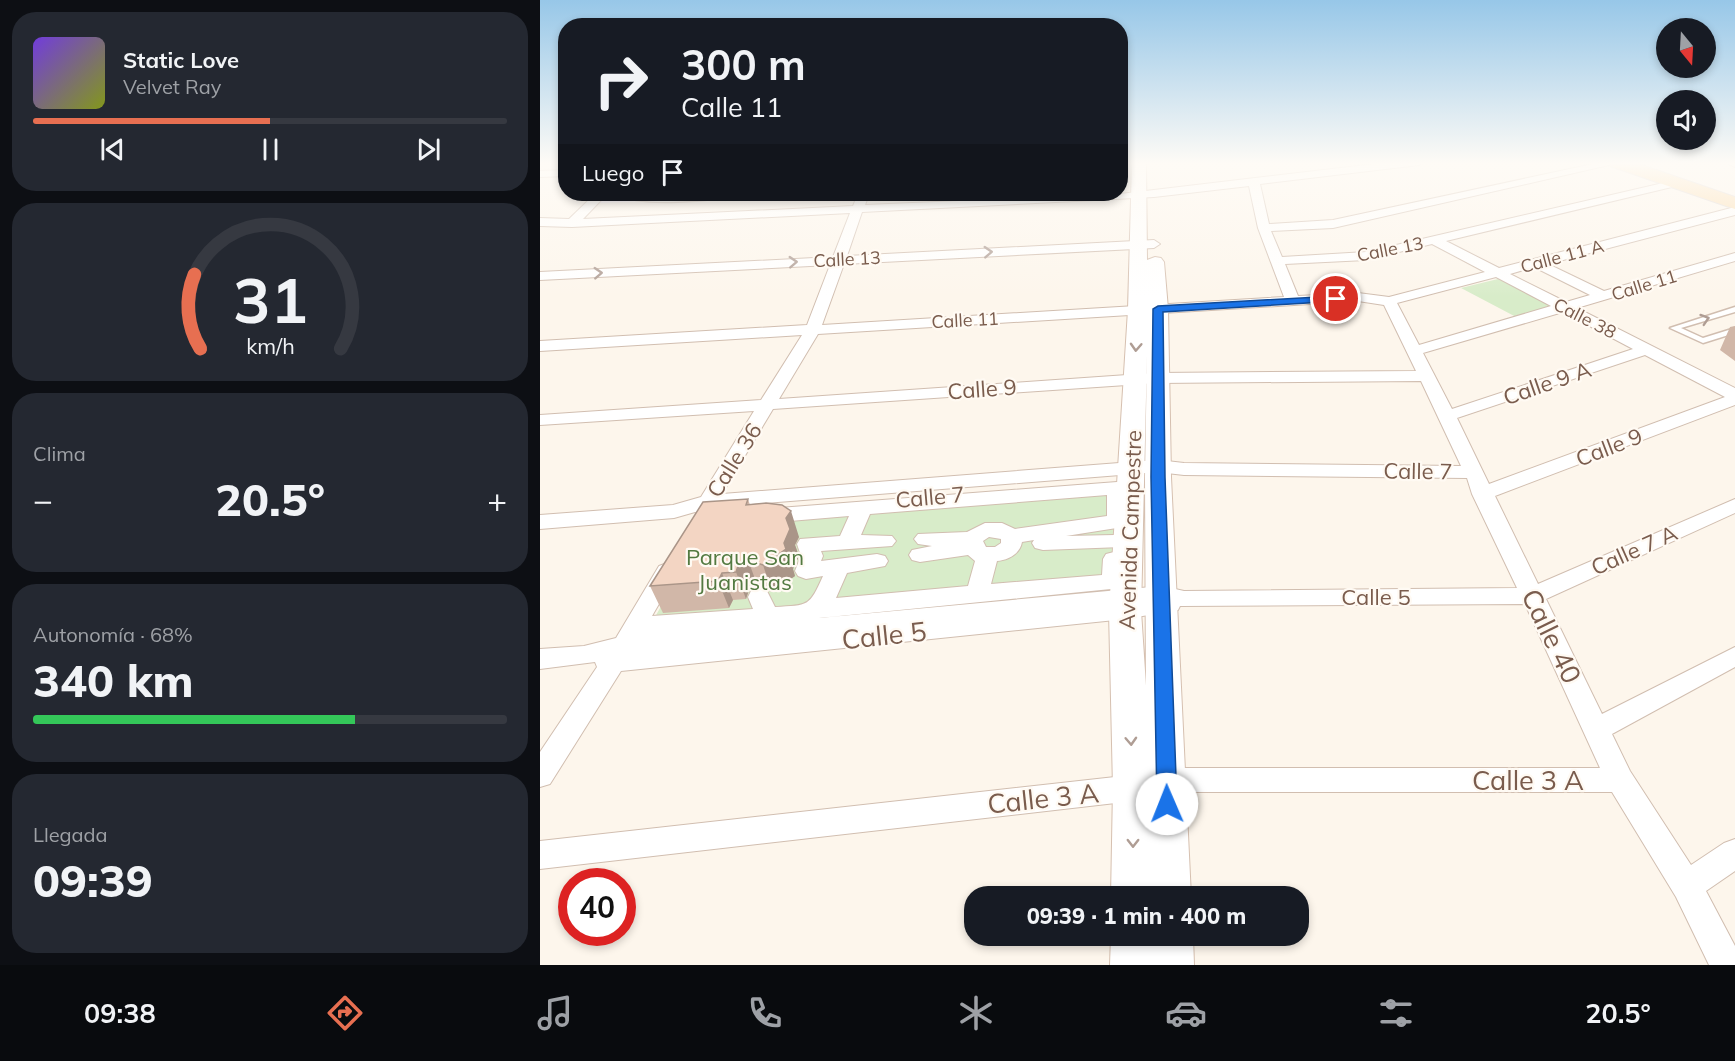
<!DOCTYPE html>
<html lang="es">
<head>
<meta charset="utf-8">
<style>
  :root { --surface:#171b24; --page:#242831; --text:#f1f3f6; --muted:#9ea1a6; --line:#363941; --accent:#e76f51 }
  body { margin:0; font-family:Mulish,sans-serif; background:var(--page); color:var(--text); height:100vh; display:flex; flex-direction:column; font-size:22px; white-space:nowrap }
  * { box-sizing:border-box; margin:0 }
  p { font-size:20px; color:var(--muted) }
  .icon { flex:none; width:33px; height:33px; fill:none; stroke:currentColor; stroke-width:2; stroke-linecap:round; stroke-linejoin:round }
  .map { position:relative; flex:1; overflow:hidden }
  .details { display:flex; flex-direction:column; gap:12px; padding:12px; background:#0d0f14; width:540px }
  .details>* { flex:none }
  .banner { position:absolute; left:18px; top:18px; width:570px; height:183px; border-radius:24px; box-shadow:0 3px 9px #0003; background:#171b24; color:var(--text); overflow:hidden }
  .needle { width:39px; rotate:162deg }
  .fabs { position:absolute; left:1116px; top:18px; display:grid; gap:12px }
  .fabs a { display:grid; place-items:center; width:60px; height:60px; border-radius:50%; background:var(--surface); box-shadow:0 3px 9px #0003; font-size:30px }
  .speed { position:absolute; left:18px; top:868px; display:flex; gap:12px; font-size:30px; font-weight:700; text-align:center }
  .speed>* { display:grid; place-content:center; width:78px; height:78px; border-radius:50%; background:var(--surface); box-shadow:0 3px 9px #0003; line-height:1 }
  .speed .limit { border:9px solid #d22; background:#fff; color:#111 }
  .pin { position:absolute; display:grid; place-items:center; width:51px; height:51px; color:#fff; margin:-26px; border:3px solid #fff; border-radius:50%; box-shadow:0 2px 6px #0007 }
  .me { position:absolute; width:66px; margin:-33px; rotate:359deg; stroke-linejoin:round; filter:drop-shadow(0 0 4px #0008) }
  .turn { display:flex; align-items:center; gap:21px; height:126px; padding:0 24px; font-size:27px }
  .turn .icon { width:78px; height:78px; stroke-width:2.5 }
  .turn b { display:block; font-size:42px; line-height:51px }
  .then { display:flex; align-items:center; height:57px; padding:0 24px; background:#0003; gap:12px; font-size:22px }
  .big { font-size:45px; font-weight:800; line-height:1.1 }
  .details .tile { flex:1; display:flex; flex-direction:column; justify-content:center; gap:9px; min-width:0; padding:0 21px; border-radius:24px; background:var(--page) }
  .details .dial { align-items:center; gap:0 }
  .dial svg { height:156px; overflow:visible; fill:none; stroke:var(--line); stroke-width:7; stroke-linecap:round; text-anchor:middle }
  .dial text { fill:var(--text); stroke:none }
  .song { display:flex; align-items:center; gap:18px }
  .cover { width:72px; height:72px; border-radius:9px; background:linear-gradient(135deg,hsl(260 70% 55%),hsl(70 70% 35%)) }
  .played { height:6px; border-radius:3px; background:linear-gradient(90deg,var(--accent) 50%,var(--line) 50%) }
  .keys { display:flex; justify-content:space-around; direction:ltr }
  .heat { display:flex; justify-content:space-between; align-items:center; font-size:33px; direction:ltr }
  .charge { height:9px; border-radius:4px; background:linear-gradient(90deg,#34c759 68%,var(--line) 0) }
  .trip { position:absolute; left:424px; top:886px; width:345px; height:60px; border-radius:24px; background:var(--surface); box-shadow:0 3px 9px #0003; font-weight:800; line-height:60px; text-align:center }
  .dock { display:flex; height:96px; justify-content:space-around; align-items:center; background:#090b0e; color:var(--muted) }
  .dock .icon { width:42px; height:42px }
  .dock .selected { color:var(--accent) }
  .dock b { font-size:27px; color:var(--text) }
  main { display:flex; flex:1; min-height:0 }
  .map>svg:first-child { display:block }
</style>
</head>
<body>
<main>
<section class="details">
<div class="tile">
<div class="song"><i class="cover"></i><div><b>Static Love</b><p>Velvet Ray</p></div></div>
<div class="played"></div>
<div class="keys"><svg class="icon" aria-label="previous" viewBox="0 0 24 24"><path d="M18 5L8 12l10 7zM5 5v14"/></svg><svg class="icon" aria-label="pause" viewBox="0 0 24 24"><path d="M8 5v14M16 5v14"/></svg><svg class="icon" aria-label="next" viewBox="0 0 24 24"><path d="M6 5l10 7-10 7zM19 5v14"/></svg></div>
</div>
<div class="tile dial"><svg viewBox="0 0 100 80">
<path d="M14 69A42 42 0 1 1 86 69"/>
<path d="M14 69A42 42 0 0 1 11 31" stroke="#e76f51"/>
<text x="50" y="56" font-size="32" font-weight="700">31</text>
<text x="50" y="72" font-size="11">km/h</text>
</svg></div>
<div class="tile"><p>Clima</p>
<div class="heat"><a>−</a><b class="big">20.5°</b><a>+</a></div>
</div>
<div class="tile"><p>Autonomía · 68%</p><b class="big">340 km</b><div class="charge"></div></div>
<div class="tile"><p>Llegada</p><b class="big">09:39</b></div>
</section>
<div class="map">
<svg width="1195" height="965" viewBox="0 0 1195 965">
  <rect width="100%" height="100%" fill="#fdf6ec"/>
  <path fill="#f3e8fa" d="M 69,194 L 263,194 L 59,203 Z"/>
  <path fill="#d8ecc9" d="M 962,278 L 1017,306 L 978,318 L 921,288 Z
    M 581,486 L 580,587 L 106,633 L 170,519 Z"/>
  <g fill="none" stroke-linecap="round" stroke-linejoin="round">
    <defs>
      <path id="lane" d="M 76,194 L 126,197 L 189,194 L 215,194 L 212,196 C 177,198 106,209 76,194 Z
        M 1195,307 L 1195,312 L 1141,328 L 1163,338 L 1195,328 L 1195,333 L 1163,343 L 1130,328 Z"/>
      <path id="street" d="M 852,162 L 884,162 L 879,165 L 720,184 L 729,224 L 793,220 L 1062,162 L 1082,162 L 793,228 L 731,231 L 742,257 L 826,252 L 1136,180 L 1141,183 L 1136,186 L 906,241 L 959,268 L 1195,207 L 1195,215 L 1008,264 L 1064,291 L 1195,253 L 1195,261 L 1037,308 L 1195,388 L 1195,405 L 955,496 L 998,584 L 1195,499 L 1195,513 L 1006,599 L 1062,714 L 1195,647 L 1195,667 L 1072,734 L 1090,771 L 1151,865 L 1184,843 L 1195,839 L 1195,871 L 1166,891 L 1195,946 L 1195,965 L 1169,965 L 1136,897 L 1072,792 L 626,792 L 593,801 L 0,869 L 0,841 L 593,775 L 626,768 L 1060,768 L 985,604 L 640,606 L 638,610 L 585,619 L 81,671 L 10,784 L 0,787 L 0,752 L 57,667 L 55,662 L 0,669 L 0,649 L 44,646 L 76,638 L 119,566 L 127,563 L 135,566 L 138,571 L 112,616 L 213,609 L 208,597 L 211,591 L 219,589 L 227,591 L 235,607 C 269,605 269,607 283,576 L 266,579 L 258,576 L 255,571 L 261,556 L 257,544 L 260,539 L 300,536 L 309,516 L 226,523 L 219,521 L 216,516 L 219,511 L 226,509 L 577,482 L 584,484 C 589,491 588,510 584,518 L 586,522 L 583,527 L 526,536 L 575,535 L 582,537 L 586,542 L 582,547 L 503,550 L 495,548 L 492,543 L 494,540 L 482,542 C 480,554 468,560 457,561 L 451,584 L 562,575 L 563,559 L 566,554 L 574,552 L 582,554 C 587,563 586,579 581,588 L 279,618 L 622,586 L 644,591 L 977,588 L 932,494 L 927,478 L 644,475 L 618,472 L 174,507 L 170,514 L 163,515 L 155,512 L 134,518 L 0,529 L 0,515 L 133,505 L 161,497 L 214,411 L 0,425 L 0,415 L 221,400 L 262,335 L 0,351 L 0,341 L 267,325 L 290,265 L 0,280 L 0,272 L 293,257 L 310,213 L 32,227 L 0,226 L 0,218 L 29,219 L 55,194 L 67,194 L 43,219 L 313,206 L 318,194 L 329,194 L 325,205 L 580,194 ZM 709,186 L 718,228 L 744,297 L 282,325 L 304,264 L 614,248 L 620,244 L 614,240 L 307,256 L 322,212 L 614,197 ZM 892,244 L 945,272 L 849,297 L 818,293 L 758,296 L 745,264 L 826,260 ZM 994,267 L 1050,295 L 1026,302 L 970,274 ZM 956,277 L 1011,306 L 879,345 L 857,303 ZM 818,301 L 844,305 L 876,371 L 616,373 L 239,399 L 278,334 ZM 1023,312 L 1093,349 L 912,409 L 883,353 ZM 1105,355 L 1185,397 L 949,484 L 917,418 ZM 881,381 L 921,466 L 644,463 L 618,460 L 182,494 L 233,409 L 616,383 ZM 567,495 L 567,516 L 475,529 L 462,523 L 445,523 L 427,532 L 378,534 L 374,539 L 378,544 L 392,546 L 372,550 L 369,555 L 372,560 L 380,562 L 428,555 L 435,561 L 428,586 L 296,598 L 307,573 L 345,566 L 348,561 L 345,556 L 337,554 L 281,561 L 283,556 L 281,551 L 352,546 L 356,541 L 352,536 L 321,535 L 330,514 ZM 449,537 L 461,539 L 461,543 L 455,547 L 446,547 L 443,541 Z
        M 1185,162 L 1195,162 L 1195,167 Z
        M 26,170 L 26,176 L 0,177 L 0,171 Z"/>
      <path id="secondary" d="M 592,162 L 606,162 L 607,260 L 615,257 L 621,258 L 624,262 L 628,309 L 631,477 L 651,897 L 571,897 L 573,788 L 569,611 L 588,310 ZM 607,354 L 605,477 L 606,686 L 601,611 Z
        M 571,936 L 653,936 L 654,965 L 570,965 Z"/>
      <path id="primary" d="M 1068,162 L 1093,162 L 1195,197 L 1195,209 L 1070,166 Z"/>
    </defs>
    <use href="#lane" stroke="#d1beb0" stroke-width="3"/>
    <use href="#street" stroke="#d1beb0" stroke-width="2"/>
    <use href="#secondary" stroke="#d6c0b0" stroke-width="2"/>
    <use href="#primary" stroke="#dad1cd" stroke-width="2"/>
    <use href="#lane" fill="#fff" fill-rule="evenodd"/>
    <use href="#street" fill="#fff" fill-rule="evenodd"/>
    <use href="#secondary" fill="#fff" fill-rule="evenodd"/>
    <use href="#primary" fill="#fbd9a5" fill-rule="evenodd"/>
  </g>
  <path fill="#d1b7a8" d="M 1195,326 L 1195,361 L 1180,350 L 1190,327 Z
    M 208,499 L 210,505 L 259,537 L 255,545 L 259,556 L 253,569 L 255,576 L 232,592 L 218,587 L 209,590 L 206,599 L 193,600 L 189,608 L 123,613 L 110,586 Z"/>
  <path fill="#aa9588" d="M 251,511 L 259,537 L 255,545 L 259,556 L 253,569 L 255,576 L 232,592 L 223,565 L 244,543 L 246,518 Z
    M 208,560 L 218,587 L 209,590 L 206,599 L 196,572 L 199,563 Z
    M 182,573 L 193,600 L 189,608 L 178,581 Z"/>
  <path fill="#f3d5c3" stroke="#aa9588" stroke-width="1.5" d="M 208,499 L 206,505 L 226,503 L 242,505 L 251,511 L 246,518 L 250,529 L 244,543 L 246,549 L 223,565 L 208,560 L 199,563 L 196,572 L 182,573 L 178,581 L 110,586 L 163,502 Z"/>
  <defs><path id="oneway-chevron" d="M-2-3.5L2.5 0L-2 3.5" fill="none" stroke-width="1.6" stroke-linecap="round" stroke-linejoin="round" transform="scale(1.5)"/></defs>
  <g stroke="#af9d94">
    <use href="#oneway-chevron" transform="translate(448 252) rotate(-3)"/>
    <use href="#oneway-chevron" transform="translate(253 262) rotate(-3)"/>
    <use href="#oneway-chevron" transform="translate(58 273) rotate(-3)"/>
    <use href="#oneway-chevron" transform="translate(1165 319) rotate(-18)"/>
    <use href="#oneway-chevron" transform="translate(596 347) rotate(93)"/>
    <use href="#oneway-chevron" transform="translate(591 741) rotate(87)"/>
    <use href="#oneway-chevron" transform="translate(593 843) rotate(90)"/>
  </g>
  <linearGradient id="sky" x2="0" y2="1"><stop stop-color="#97c7e8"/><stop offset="0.55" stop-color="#fefbf6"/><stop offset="1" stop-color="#fefbf6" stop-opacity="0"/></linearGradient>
  <rect width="1195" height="297" fill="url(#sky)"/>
  <path fill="#1a73e8" stroke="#114b97" stroke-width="1.5" d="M 796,296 L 801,299 L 800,301 L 623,312 L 625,477 L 637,804 L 634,810 L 627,813 L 619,810 L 617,804 L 611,477 L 613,309 L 618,306 Z"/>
  <g text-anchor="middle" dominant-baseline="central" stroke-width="4.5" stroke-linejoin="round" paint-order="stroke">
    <g font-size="18" fill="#7a5c4d" stroke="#fffaf3">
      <text transform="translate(850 249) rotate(-11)">Calle 13</text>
      <text transform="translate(1022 256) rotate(-15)">Calle 11 A</text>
      <text transform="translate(307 259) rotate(-3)">Calle 13</text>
      <text transform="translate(1104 285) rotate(-17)">Calle 11</text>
      <text transform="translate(1045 318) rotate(27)">Calle 38</text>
      <text transform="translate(425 320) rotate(-3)">Calle 11</text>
    </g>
    <g font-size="22" fill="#7a5c4d" stroke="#fffaf3">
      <text transform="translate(1007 383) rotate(-19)">Calle 9 A</text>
      <text transform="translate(442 389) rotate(-4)">Calle 9</text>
      <text transform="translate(1069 447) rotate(-21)">Calle 9</text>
      <text transform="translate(194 460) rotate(-58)">Calle 36</text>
      <text transform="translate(878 471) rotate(1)">Calle 7</text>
      <text transform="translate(390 497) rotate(-5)">Calle 7</text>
      <text transform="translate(590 530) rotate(-88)">Avenida Campestre</text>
      <text transform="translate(1094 550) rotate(-24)">Calle 7 A</text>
      <text x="836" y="597">Calle 5</text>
    </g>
    <g font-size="22" fill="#537a41" stroke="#fffaf3">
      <text x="205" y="557">Parque San<tspan x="205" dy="25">Juanistas</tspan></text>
    </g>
    <g font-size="27" fill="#7a5c4d" stroke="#fffaf3">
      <text transform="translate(344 635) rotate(-6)">Calle 5</text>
      <text transform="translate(1012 636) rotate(64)">Calle 40</text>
      <text x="988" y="780">Calle 3 A</text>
      <text transform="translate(503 798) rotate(-6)">Calle 3 A</text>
    </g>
  </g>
</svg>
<div class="fabs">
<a><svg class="needle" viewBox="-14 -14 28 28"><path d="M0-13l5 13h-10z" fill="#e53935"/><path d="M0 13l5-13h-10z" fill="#9ea1a6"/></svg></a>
<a><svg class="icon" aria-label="sound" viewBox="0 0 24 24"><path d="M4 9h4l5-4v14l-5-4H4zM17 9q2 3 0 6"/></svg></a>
</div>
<div class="speed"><div class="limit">40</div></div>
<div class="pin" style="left:796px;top:299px;background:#d93025"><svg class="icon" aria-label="arrive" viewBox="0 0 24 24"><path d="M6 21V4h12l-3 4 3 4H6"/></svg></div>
<svg class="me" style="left:627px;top:804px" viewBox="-20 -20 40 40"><circle r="19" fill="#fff"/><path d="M0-13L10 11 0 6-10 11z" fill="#1a73e8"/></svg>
<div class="trip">09:39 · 1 min · 400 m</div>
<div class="banner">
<div class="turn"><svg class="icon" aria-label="right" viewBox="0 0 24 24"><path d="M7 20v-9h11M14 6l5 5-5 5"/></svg><div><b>300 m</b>Calle 11</div></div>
<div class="then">Luego<svg class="icon" aria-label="arrive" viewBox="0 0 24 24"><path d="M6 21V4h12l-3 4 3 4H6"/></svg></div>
</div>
</div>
</main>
<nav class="dock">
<b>09:38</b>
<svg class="icon selected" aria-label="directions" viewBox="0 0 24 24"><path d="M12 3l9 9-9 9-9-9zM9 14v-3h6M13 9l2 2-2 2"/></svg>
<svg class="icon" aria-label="music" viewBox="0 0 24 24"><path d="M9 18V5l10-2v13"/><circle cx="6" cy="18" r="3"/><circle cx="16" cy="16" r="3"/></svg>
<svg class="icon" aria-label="phone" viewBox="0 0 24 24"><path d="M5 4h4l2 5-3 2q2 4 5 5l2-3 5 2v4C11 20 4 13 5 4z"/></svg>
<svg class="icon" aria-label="climate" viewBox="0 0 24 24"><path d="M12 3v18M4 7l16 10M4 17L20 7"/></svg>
<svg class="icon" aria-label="car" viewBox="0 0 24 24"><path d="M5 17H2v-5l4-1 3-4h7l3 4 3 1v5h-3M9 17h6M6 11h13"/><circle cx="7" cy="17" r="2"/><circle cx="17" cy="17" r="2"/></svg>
<svg class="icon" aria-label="filters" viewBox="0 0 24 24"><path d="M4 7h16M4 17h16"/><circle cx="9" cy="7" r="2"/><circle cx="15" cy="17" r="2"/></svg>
<b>20.5°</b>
</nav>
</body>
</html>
